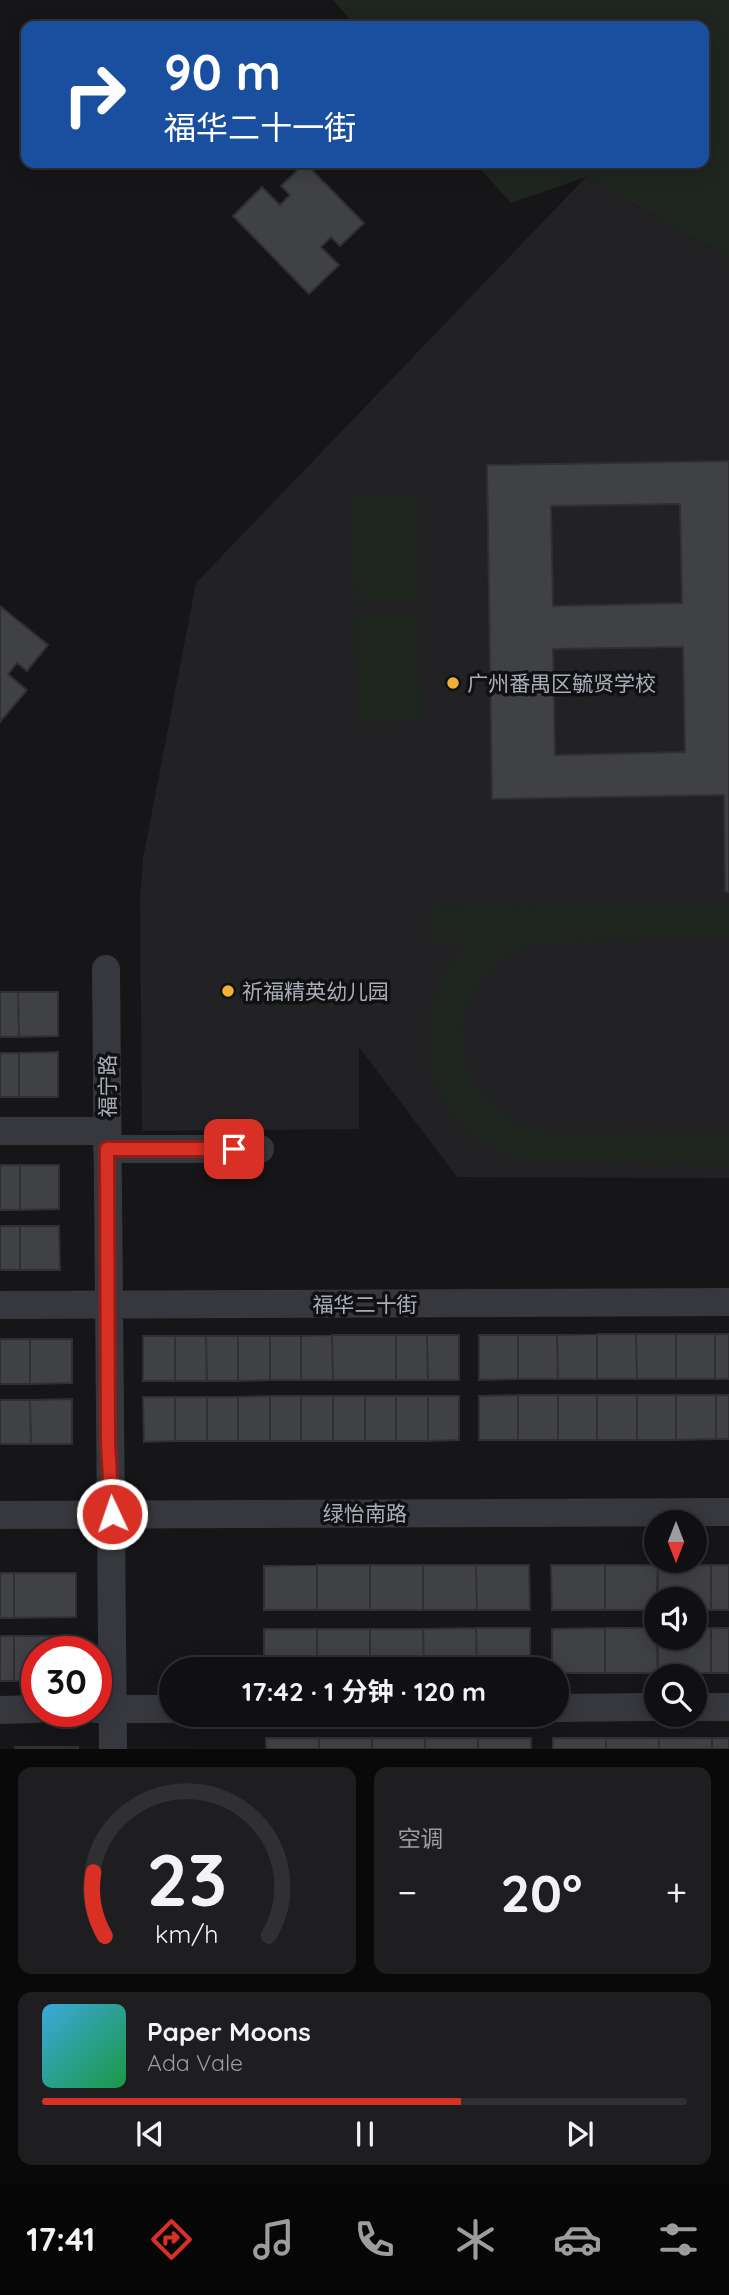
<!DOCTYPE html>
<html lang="zh">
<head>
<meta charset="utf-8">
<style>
  :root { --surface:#101012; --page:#1e1e20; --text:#f1f3f6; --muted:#9c9d9f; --line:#303032; --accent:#d93025 }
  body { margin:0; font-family:Quicksand,"Noto Sans SC",sans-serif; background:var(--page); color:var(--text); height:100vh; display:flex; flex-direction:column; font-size:26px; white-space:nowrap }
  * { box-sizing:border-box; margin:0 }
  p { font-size:23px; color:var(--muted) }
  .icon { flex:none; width:38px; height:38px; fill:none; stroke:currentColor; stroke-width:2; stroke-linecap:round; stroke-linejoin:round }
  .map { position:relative; height:1749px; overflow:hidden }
  .side { display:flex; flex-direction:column; gap:18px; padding:18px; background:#09090a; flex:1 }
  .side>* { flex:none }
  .guide { position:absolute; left:21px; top:21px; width:688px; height:147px; border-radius:14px; box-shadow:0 4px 18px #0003,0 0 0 2px var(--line); background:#1a4fa0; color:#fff; overflow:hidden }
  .needle { width:46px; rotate:180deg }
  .tools { position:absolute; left:644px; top:1510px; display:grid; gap:14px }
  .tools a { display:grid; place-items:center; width:63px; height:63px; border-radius:50%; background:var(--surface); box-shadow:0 4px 18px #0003,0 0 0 2px var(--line); font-size:35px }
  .speed { position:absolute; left:21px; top:1636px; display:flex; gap:14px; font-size:35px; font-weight:700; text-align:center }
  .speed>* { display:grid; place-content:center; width:91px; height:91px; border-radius:50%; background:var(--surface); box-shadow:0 4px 18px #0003,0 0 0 2px var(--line); line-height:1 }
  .speed .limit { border:10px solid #d22; background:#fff; color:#111 }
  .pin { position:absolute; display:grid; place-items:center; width:60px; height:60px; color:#fff; margin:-30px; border-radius:14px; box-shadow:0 4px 10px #0006 }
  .me { position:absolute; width:77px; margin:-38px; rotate:357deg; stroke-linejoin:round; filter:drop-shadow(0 0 5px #0008) }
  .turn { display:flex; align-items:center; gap:24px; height:147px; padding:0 28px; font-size:32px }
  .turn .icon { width:91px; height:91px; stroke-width:2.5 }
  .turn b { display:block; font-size:49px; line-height:60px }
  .big { font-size:52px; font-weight:700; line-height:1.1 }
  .side .card { flex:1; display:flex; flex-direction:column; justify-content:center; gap:10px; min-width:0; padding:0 24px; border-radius:14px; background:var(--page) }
  .side .dial { align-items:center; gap:0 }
  .dial svg { height:182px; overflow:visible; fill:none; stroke:var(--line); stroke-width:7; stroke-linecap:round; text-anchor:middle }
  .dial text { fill:var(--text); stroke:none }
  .song { display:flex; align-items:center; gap:21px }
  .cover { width:84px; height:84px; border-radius:10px; background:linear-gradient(135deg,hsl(200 70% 55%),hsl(140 70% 35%)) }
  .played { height:7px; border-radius:4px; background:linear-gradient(90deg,var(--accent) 65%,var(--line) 65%) }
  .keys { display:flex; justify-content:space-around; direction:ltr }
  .heat { display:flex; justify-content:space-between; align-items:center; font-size:38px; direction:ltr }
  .side .tiles { flex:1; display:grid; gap:18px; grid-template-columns:1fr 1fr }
  .card:last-child { grid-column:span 2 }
  .trip { position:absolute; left:159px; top:1657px; width:410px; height:70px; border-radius:35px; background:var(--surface); box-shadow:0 4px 18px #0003,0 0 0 2px var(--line); font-weight:700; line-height:70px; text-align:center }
  .tab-bar { display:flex; height:112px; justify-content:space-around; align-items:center; background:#060607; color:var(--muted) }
  .tab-bar .icon { width:49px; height:49px }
  .tab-bar .on { color:var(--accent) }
  .tab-bar b { font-size:32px; color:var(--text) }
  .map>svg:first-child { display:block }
</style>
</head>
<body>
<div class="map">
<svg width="729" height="1749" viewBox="0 0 729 1749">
  <rect width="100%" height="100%" fill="#161618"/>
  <path fill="#222225" d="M 586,177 L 729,258 L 729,1178 L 457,1177 L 359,1047 L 359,1129 L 142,1131 L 140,898 L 143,859 L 196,583 Z"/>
  <path fill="#1e261f" d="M 333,0 L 729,0 L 729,258 L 586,177 L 511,203 L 475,163 L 704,163 L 704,26 L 356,26 Z
    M 417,495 L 419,603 L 355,604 L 353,496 Z
    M 418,613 L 421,720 L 356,722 L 355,614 Z
    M 729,906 L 729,939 L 537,942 L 501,959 L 486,972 L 466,1007 L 461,1027 L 466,1066 L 474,1085 L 501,1114 L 519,1124 L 558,1133 L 729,1132 L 729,1165 L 531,1164 C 514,1158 497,1153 482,1142 C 413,1095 413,996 470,941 L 430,941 L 430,907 Z"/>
  <path fill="#404145" stroke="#303034" stroke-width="2" fill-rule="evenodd" d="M 305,163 L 364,223 L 340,246 L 331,237 L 321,247 L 339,265 L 309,294 L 233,216 L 262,187 L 280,205 L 290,195 L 281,186 Z
    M 729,461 L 729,892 L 725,892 L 724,795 L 492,799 L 487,465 ZM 680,504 L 682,603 L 553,606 L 551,506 ZM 683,647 L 685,752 L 555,755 L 553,649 Z
    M 0,606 L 48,645 L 27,671 L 17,663 L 8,674 L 27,690 L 0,722 Z
    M 0,992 L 18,992 L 19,1037 L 0,1037 Z
    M 18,992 L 58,992 L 58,1036 L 19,1037 Z
    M 58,1052 L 58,1097 L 19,1097 L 19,1053 Z
    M 0,1053 L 19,1053 L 19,1097 L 0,1097 Z
    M 0,1165 L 20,1165 L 20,1210 L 0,1210 Z
    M 20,1165 L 59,1165 L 59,1209 L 20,1210 Z
    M 0,1226 L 20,1226 L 20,1270 L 0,1270 Z
    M 20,1226 L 59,1226 L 60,1270 L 20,1270 Z
    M 597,1334 L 597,1379 L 558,1379 L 557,1335 Z
    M 597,1334 L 636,1334 L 637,1379 L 597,1379 Z
    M 636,1334 L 676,1334 L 676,1379 L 637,1379 Z
    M 676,1334 L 715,1334 L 715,1379 L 676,1379 Z
    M 715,1334 L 729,1334 L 729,1379 L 715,1379 Z
    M 332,1335 L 333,1380 L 301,1380 L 301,1336 Z
    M 332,1335 L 396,1335 L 396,1380 L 333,1380 Z
    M 396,1335 L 427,1335 L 428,1380 L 396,1380 Z
    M 427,1335 L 459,1335 L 459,1380 L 428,1380 Z
    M 479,1335 L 518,1335 L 518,1379 L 479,1380 Z
    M 518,1335 L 557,1335 L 558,1379 L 518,1379 Z
    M 143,1336 L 175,1336 L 175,1381 L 143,1381 Z
    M 175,1336 L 206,1336 L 207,1381 L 175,1381 Z
    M 206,1336 L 238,1336 L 238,1381 L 207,1381 Z
    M 238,1336 L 270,1336 L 270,1380 L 238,1381 Z
    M 270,1336 L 301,1336 L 301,1380 L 270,1380 Z
    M 0,1339 L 30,1339 L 30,1384 L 0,1384 Z
    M 30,1339 L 72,1339 L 72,1383 L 30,1384 Z
    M 518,1395 L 558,1395 L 558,1440 L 518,1440 Z
    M 518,1395 L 518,1440 L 479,1440 L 479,1396 Z
    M 558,1395 L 597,1395 L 597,1440 L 558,1440 Z
    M 597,1395 L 637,1395 L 637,1440 L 597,1440 Z
    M 637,1395 L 676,1395 L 676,1440 L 637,1440 Z
    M 676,1395 L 716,1395 L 716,1439 L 676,1440 Z
    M 716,1395 L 729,1395 L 729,1439 L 716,1439 Z
    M 270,1396 L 270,1441 L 238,1441 L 238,1397 Z
    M 270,1396 L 301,1396 L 301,1441 L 270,1441 Z
    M 301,1396 L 333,1396 L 333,1441 L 301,1441 Z
    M 333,1396 L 365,1396 L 365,1441 L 333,1441 Z
    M 365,1396 L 396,1396 L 396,1441 L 365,1441 Z
    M 396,1396 L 428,1396 L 428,1441 L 396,1441 Z
    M 428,1396 L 459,1396 L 459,1440 L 428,1441 Z
    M 143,1397 L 175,1397 L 175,1441 L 144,1442 Z
    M 175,1397 L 207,1397 L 207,1441 L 175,1441 Z
    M 207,1397 L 238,1397 L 238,1441 L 207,1441 Z
    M 72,1399 L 72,1444 L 31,1444 L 30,1400 Z
    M 0,1400 L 30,1400 L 31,1444 L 0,1444 Z
    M 317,1565 L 317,1610 L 264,1610 L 264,1566 Z
    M 317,1565 L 370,1565 L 370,1610 L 317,1610 Z
    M 370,1565 L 423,1565 L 423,1610 L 370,1610 Z
    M 423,1565 L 476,1565 L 477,1610 L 423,1610 Z
    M 476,1565 L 529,1565 L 530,1610 L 477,1610 Z
    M 551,1565 L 605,1565 L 605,1610 L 552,1610 Z
    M 605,1565 L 658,1565 L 656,1610 L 605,1610 Z
    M 658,1565 L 711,1565 L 711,1610 L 695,1610 L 695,1600 L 658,1600 Z
    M 711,1565 L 729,1565 L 729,1610 L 711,1610 Z
    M 0,1573 L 14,1573 L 14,1618 L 0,1618 Z
    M 14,1573 L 76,1573 L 76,1617 L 14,1618 Z
    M 476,1628 L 477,1670 L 424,1670 L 423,1629 Z
    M 476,1628 L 530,1628 L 530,1670 L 477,1670 Z
    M 605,1628 L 656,1628 L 658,1673 L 605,1673 Z
    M 605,1628 L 605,1673 L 556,1673 L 556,1670 L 552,1670 L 552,1629 Z
    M 695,1628 L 711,1628 L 711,1673 L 658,1673 L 658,1638 L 695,1638 Z
    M 711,1628 L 729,1628 L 729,1673 L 711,1673 Z
    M 264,1629 L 317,1629 L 317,1670 L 264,1670 Z
    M 317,1629 L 370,1629 L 370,1670 L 317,1670 Z
    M 370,1629 L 423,1629 L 424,1670 L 370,1670 Z
    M 0,1636 L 14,1636 L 14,1681 L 0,1681 Z
    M 14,1636 L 76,1636 L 76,1652 L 37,1652 L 37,1681 L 14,1681 Z
    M 266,1738 L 319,1738 L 319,1749 L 266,1749 Z
    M 319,1738 L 372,1738 L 372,1749 L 319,1749 Z
    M 372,1738 L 425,1738 L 425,1749 L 372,1749 Z
    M 425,1738 L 478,1738 L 478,1749 L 425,1749 Z
    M 478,1738 L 531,1738 L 531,1749 L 478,1749 Z
    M 553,1738 L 606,1738 L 606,1749 L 553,1749 Z
    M 606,1738 L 659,1738 L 659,1749 L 606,1749 Z
    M 659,1738 L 712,1738 L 712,1749 L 659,1749 Z
    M 712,1738 L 729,1738 L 729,1749 L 712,1749 Z
    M 15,1747 L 78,1747 L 78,1749 L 15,1749 Z"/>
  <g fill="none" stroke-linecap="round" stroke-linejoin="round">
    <path stroke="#37383d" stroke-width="28" d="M 106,969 L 113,1749
      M 0,1131 L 107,1131
      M 107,1149 L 260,1149
      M 0,1305 L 729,1302
      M 0,1515 L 729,1512
      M 695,1707 L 729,1707
      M 556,1708 L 656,1707
      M 96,1709 L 172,1709
      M 0,1710 L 37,1709"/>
  </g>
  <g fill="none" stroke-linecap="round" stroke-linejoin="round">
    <defs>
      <path id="route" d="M 112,1514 L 108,1443 L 107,1149 L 234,1149"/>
    </defs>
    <use href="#route" stroke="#8d1f18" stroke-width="18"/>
    <use href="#route" stroke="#d93025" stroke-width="12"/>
  </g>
  <g fill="#f2b134" stroke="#111113" stroke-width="2.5">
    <circle cx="453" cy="683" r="7"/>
    <circle cx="228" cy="991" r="7"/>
  </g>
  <g text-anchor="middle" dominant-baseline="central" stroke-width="7" stroke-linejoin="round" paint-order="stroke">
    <g font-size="21" fill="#a8adb8" stroke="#111113" text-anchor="start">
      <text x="467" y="683">广州番禺区毓贤学校</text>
      <text x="242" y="991">祈福精英幼儿园</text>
    </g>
    <g font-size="21" fill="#a8adb8" stroke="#111113">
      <text transform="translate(107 1086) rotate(-90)">福宁路</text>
      <text x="365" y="1304">福华二十街</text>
      <text x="365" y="1513">绿怡南路</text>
    </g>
  </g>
</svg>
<div class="tools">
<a><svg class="needle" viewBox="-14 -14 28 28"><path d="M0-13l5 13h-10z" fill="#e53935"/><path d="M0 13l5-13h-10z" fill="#9c9d9f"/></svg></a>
<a><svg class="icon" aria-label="sound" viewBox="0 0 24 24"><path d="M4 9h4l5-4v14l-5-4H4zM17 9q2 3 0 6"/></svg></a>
<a><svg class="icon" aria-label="search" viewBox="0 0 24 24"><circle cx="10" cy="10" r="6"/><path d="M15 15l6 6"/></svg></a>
</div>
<div class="speed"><div class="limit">30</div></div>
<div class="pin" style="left:234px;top:1149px;background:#d93025"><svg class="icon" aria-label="arrive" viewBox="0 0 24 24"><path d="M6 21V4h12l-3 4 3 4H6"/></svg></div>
<svg class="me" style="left:112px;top:1514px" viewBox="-20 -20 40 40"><circle r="17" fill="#d93025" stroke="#fff" stroke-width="3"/><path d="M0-11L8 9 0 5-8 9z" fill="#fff"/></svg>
<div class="trip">17:42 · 1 分钟 · 120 m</div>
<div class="guide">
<div class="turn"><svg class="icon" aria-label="right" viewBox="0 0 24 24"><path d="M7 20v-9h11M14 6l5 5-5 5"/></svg><div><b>90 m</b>福华二十一街</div></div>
</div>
</div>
<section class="side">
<div class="tiles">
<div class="card dial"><svg viewBox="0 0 100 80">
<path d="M14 69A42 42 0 1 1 86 69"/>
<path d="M14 69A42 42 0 0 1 9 41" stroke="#d93025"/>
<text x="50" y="56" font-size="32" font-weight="700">23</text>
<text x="50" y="72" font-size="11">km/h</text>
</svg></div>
<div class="card"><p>空调</p>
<div class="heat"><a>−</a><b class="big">20°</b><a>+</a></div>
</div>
<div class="card">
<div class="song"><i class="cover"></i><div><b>Paper Moons</b><p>Ada Vale</p></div></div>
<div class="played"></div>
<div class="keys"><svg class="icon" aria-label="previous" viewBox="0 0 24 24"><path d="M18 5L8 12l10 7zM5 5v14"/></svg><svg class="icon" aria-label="pause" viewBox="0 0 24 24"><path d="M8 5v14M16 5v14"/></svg><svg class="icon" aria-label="next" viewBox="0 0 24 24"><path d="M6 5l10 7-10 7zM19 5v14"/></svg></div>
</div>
</div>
</section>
<nav class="tab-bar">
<b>17:41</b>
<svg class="icon on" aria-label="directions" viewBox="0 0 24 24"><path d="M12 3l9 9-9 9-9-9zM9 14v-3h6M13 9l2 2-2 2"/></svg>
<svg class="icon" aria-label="music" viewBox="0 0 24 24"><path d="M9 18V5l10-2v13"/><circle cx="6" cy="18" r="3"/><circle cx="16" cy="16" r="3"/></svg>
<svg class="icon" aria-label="phone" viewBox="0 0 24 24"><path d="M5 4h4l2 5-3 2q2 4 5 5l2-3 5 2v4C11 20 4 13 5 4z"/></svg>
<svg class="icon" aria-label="climate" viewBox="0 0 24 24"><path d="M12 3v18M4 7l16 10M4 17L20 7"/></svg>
<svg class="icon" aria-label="car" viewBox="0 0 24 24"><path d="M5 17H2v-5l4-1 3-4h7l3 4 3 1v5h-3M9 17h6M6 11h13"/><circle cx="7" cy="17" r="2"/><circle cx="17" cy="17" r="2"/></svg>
<svg class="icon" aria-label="filters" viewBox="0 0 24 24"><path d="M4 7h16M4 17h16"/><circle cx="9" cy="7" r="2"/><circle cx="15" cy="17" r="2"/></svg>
</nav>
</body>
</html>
